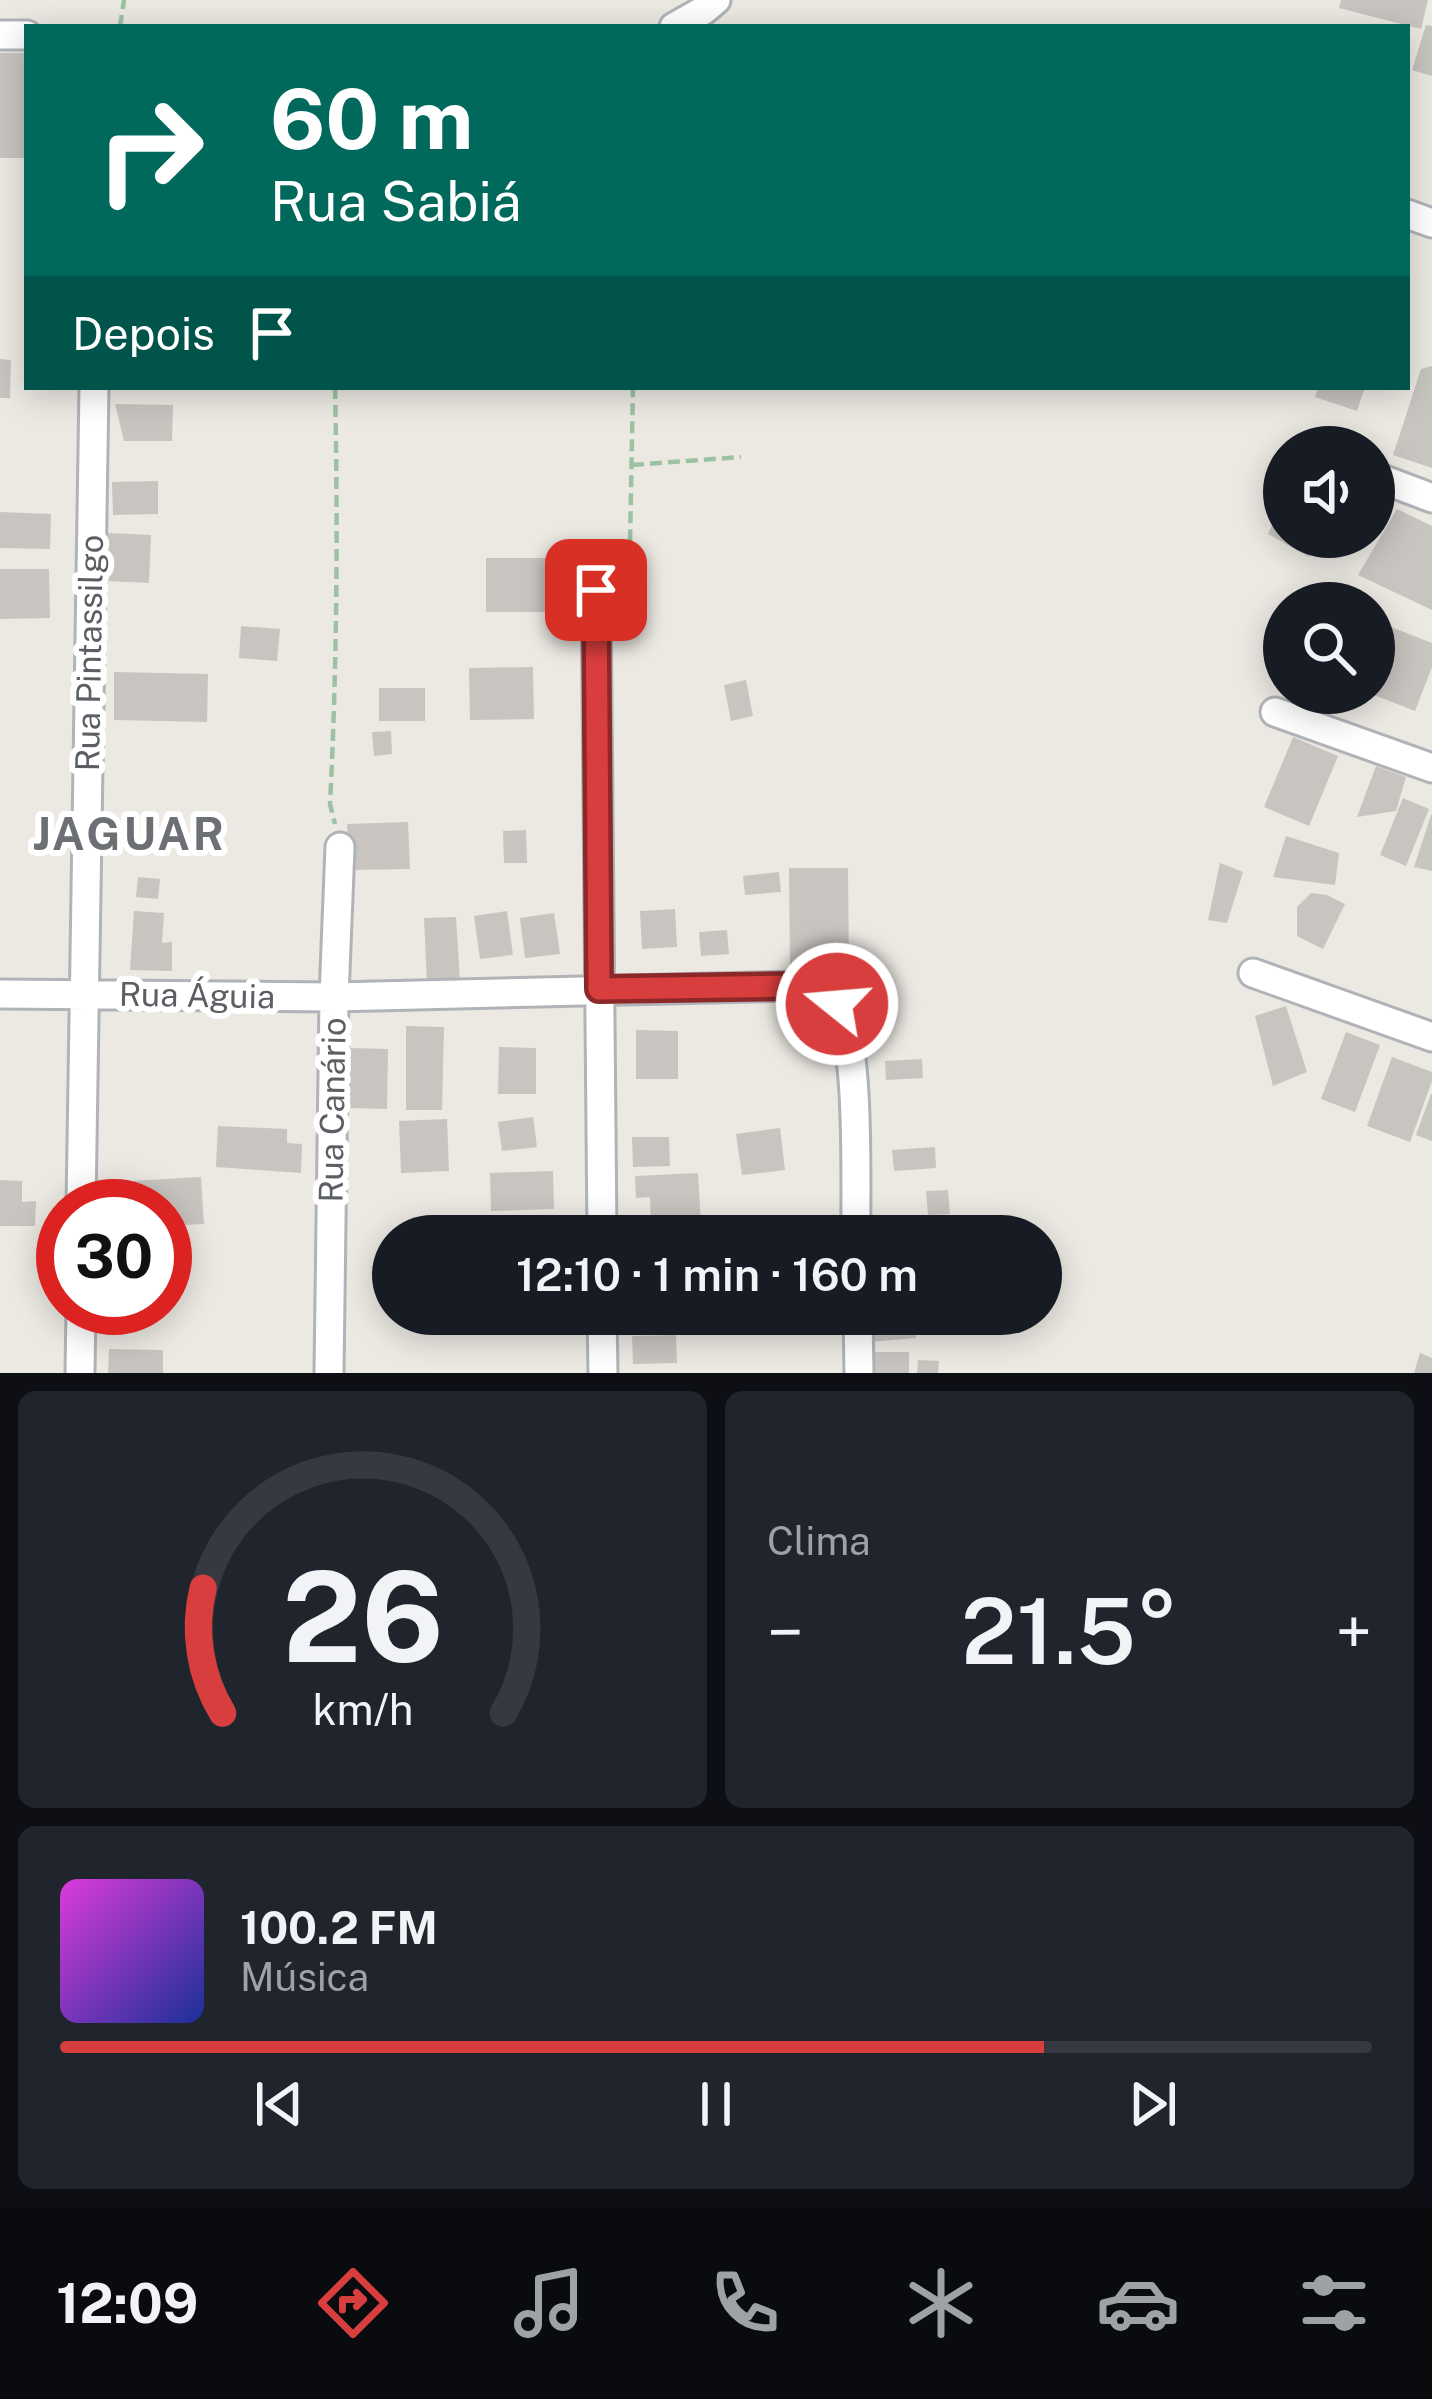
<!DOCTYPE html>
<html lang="pt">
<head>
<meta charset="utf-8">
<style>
  :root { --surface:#171b24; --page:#20242c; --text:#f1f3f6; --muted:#9ea1a6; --line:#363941; --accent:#d83e3d }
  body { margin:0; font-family:"Public Sans",sans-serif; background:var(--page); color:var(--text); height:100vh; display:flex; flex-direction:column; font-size:45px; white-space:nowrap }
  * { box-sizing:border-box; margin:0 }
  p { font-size:39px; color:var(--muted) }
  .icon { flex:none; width:66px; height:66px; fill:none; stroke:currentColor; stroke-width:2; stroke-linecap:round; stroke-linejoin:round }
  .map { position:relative; height:1373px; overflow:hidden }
  .details { display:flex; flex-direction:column; gap:18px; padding:18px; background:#0d0f14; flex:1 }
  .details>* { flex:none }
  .top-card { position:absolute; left:24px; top:24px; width:1386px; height:366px; border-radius:0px; box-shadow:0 6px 30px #0003; background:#00695c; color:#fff; overflow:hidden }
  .controls { position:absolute; left:1263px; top:426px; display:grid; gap:24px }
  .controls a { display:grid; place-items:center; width:132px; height:132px; border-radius:50%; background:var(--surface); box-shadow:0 6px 30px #0003; font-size:60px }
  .speed { position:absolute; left:36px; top:1179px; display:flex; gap:24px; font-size:60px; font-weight:700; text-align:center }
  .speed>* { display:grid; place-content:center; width:156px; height:156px; border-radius:50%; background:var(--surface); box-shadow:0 6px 30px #0003; line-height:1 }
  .speed .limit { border:18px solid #d22; background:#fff; color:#111 }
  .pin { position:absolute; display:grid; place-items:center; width:102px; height:102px; color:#fff; margin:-51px; border-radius:24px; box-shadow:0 6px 18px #0006 }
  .me { position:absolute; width:132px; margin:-66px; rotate:287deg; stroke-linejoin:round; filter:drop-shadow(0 0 9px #0008) }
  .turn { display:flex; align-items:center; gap:42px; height:252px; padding:0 48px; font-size:54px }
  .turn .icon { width:156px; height:156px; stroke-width:2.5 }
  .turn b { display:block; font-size:84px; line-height:102px }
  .then { display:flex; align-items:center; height:114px; padding:0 48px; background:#0003; gap:24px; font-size:45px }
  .big { font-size:90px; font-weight:600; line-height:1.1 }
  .details .tile { flex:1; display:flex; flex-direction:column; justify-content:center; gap:18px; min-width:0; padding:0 42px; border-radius:18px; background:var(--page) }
  .details .dial { align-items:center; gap:0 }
  .dial svg { height:312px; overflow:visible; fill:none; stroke:var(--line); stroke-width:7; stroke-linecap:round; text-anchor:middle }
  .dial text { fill:var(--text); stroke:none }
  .song { display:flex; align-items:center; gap:36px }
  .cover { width:144px; height:144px; border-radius:18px; background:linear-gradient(135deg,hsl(300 70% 55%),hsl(230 70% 35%)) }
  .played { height:12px; border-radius:6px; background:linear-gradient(90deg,var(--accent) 75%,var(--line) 75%) }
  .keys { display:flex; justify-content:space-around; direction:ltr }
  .heat { display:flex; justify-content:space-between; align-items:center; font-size:66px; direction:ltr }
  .details .tiles { flex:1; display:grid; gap:18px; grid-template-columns:1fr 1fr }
  .tile:last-child { grid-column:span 2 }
  .trip { position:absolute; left:372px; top:1215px; width:690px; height:120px; border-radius:60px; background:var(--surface); box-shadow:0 6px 30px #0003; font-weight:600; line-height:120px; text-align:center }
  .dock { display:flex; height:192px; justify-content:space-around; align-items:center; background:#090b0e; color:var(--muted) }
  .dock .icon { width:84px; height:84px }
  .dock .current { color:var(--accent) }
  .dock b { font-size:54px; color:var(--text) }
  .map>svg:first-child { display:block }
</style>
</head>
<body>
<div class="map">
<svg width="1432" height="1373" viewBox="0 0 1432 1373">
  <rect width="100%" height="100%" fill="#ece9e3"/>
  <path fill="#c8c4c0" d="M 1341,0 L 1428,0 L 1421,29 L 1339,8 Z
    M 1426,25 L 1432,26 L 1432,76 L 1412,70 Z
    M 0,53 L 27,53 L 27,158 L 0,158 Z
    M 0,359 L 11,360 L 10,398 L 0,398 Z
    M 1432,366 L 1432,468 L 1393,455 L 1421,369 Z
    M 1318,387 L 1365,387 L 1357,411 L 1315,397 Z
    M 115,404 L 173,405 L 172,441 L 124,441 Z
    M 158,481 L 158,514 L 113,515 L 112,482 Z
    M 1284,500 L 1284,537 L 1319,537 L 1309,557 L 1268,534 Z
    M 1397,509 L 1432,526 L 1432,610 L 1358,575 Z
    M 0,512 L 51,514 L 50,549 L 0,548 Z
    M 108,533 L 151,535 L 149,583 L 107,581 Z
    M 486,558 L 570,558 L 570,612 L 486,612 Z
    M 0,569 L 49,569 L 50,618 L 0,619 Z
    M 1322,585 L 1366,603 L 1315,603 Z
    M 241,626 L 280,629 L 277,661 L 239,658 Z
    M 1391,627 L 1432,643 L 1432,667 L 1415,711 L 1374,695 L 1374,669 Z
    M 533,667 L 534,719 L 470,720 L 469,668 Z
    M 114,672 L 208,674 L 207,722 L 114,720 Z
    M 746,680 L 753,716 L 731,721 L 724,685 Z
    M 379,688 L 425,688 L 425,721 L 379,721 Z
    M 391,731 L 392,754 L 374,756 L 372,732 Z
    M 1293,737 L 1338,756 L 1309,826 L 1264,807 Z
    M 1376,766 L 1406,777 L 1396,811 L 1357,817 Z
    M 1403,798 L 1429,809 L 1406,866 L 1380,855 Z
    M 1431,815 L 1432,815 L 1432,871 L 1414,867 Z
    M 408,822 L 410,869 L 349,870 L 347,824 Z
    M 526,830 L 527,863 L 504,863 L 503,831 Z
    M 1286,836 L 1339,853 L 1335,885 L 1273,877 Z
    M 1220,863 L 1243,872 L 1227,923 L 1208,920 Z
    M 789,868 L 848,868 L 849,967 L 790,968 Z
    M 779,872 L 781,892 L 745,895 L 743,876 Z
    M 138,877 L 160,879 L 158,899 L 136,897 Z
    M 1311,893 L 1327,895 L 1345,904 L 1323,949 L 1297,936 L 1297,907 Z
    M 675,909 L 677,947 L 642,949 L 640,911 Z
    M 134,911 L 164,913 L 162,943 L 172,942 L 172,971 L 130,970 Z
    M 507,911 L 513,955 L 480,959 L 474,916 Z
    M 554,913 L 560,954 L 525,958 L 520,918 Z
    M 456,917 L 460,981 L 427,983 L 424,918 Z
    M 727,930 L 729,954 L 701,956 L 699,932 Z
    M 885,989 L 888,1014 L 856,1018 L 853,993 Z
    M 1286,1006 L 1307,1072 L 1273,1086 L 1255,1016 Z
    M 406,1026 L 444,1027 L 442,1110 L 406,1110 Z
    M 636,1030 L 678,1031 L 678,1079 L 636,1079 Z
    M 1346,1032 L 1380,1045 L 1355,1112 L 1321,1099 Z
    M 499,1047 L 536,1048 L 536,1094 L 498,1094 Z
    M 349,1048 L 388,1049 L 387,1109 L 347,1108 Z
    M 1392,1057 L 1432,1072 L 1432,1081 L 1410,1142 L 1367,1126 Z
    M 922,1059 L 923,1078 L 886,1080 L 885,1061 Z
    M 1431,1094 L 1432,1094 L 1432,1141 L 1416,1135 Z
    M 533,1117 L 537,1147 L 502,1151 L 498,1122 Z
    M 447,1119 L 449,1171 L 401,1173 L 399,1121 Z
    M 218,1126 L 287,1129 L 287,1143 L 302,1144 L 301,1173 L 216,1167 Z
    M 780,1128 L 785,1170 L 742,1175 L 736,1134 Z
    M 632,1137 L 669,1137 L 670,1166 L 633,1167 Z
    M 935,1147 L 936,1168 L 894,1171 L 892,1150 Z
    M 553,1171 L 554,1209 L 491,1211 L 490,1173 Z
    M 698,1173 L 701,1226 L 651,1228 L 650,1197 L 636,1198 L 635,1176 Z
    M 201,1177 L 204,1224 L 165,1226 L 165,1206 L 116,1206 L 114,1182 Z
    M 0,1180 L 22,1181 L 22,1202 L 36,1201 L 35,1226 L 0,1226 Z
    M 948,1190 L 950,1214 L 928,1215 L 926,1191 Z
    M 450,1223 L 487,1224 L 487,1236 L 450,1236 Z
    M 393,1274 L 393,1296 L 382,1297 L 381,1275 Z
    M 913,1315 L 916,1338 L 870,1342 L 867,1319 Z
    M 676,1335 L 677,1363 L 633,1364 L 632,1336 Z
    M 109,1349 L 163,1350 L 163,1373 L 108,1373 Z
    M 861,1352 L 909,1352 L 909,1373 L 861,1373 Z
    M 1420,1353 L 1432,1358 L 1432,1373 L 1414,1373 Z
    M 918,1360 L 939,1361 L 938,1373 L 917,1373 Z"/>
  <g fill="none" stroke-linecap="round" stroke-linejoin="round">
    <defs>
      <path id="street" d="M 674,27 L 704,10 L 716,0
        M 0,35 L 27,35
        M 1407,214 L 1432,223
        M 1374,476 L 1432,498
        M 596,590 L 602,1236
        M 1275,712 L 1432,768
        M 1253,973 L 1432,1037
        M 0,994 L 334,997 L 795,986 C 812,988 826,987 836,1003 C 861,1040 855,1186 856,1236
        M 81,1206 L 94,387
        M 602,1314 L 603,1373
        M 858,1314 L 859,1373
        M 80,1373 L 81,1308
        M 329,1373 L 334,997 L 340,847"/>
    </defs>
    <use href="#street" stroke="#b0b3b7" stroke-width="33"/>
    <path stroke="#9cc2a3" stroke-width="4.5" stroke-dasharray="12 6" stroke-linecap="butt" d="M 120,27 L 124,0
      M 335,387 C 338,526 337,665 330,804 L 335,824
      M 632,465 L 741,457
      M 610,571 L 630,542 L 633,387"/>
    <use href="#street" stroke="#fff" stroke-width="27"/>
  </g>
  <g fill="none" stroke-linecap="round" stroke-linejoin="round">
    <defs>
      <path id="route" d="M 596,590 L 599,989 L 795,986 L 822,989 L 837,1004"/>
    </defs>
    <use href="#route" stroke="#8c2828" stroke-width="30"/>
    <use href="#route" stroke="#d83e3d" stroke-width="21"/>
  </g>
  <g text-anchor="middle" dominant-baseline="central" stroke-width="12" stroke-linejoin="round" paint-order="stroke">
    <g font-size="33" fill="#5b5e62" stroke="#fff">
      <text transform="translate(89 653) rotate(-89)">Rua Pintassilgo</text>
      <text transform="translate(197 995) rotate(1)">Rua Águia</text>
      <text transform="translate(332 1110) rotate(-89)">Rua Canário</text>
    </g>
    <g font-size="45" font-weight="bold" letter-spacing="3" fill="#6c7074" stroke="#fff">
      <text x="130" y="833">JAGUAR</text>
    </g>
  </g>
</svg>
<div class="controls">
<a><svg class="icon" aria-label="sound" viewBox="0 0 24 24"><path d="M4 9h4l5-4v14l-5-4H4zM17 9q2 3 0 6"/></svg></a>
<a><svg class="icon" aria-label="search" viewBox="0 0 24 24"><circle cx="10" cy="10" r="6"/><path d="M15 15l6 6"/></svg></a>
</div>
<div class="speed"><div class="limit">30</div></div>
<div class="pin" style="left:596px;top:590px;background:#d93025"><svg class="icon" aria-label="arrive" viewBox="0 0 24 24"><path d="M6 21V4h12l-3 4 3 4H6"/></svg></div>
<svg class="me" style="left:837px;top:1004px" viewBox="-20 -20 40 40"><circle r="17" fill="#d83e3d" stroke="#fff" stroke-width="3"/><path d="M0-11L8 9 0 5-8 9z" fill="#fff"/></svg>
<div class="trip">12:10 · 1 min · 160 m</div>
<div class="top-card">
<div class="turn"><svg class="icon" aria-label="right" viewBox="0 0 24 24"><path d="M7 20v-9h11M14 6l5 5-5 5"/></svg><div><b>60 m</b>Rua Sabiá</div></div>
<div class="then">Depois<svg class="icon" aria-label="arrive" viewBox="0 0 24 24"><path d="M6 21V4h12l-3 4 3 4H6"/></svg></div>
</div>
</div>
<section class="details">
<div class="tiles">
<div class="tile dial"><svg viewBox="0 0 100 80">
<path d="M14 69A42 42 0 1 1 86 69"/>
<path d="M14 69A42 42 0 0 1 9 37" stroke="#d83e3d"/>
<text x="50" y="56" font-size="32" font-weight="700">26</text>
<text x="50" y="72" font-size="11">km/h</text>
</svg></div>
<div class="tile"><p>Clima</p>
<div class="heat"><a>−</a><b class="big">21.5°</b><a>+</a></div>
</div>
<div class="tile">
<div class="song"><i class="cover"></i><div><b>100.2 FM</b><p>Música</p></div></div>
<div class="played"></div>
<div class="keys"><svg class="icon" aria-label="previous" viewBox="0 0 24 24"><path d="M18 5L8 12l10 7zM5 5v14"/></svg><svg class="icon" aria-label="pause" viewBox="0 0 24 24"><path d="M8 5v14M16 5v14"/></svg><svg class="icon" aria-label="next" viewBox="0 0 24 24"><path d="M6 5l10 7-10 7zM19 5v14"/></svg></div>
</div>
</div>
</section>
<nav class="dock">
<b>12:09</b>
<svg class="icon current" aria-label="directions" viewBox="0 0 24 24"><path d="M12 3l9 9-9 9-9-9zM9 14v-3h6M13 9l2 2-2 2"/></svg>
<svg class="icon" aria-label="music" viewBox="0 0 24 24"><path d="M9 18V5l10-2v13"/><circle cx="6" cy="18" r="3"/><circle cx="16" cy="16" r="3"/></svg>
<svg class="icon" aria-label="phone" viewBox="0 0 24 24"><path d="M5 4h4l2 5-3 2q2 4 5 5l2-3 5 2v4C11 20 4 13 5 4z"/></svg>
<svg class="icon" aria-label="climate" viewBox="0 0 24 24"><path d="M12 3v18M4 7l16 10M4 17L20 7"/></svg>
<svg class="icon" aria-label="car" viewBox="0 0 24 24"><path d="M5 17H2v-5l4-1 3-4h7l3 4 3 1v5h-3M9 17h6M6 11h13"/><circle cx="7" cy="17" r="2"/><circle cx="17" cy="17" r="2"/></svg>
<svg class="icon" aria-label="filters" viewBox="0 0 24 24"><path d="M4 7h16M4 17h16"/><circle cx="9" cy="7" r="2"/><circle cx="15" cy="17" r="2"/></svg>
</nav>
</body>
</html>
